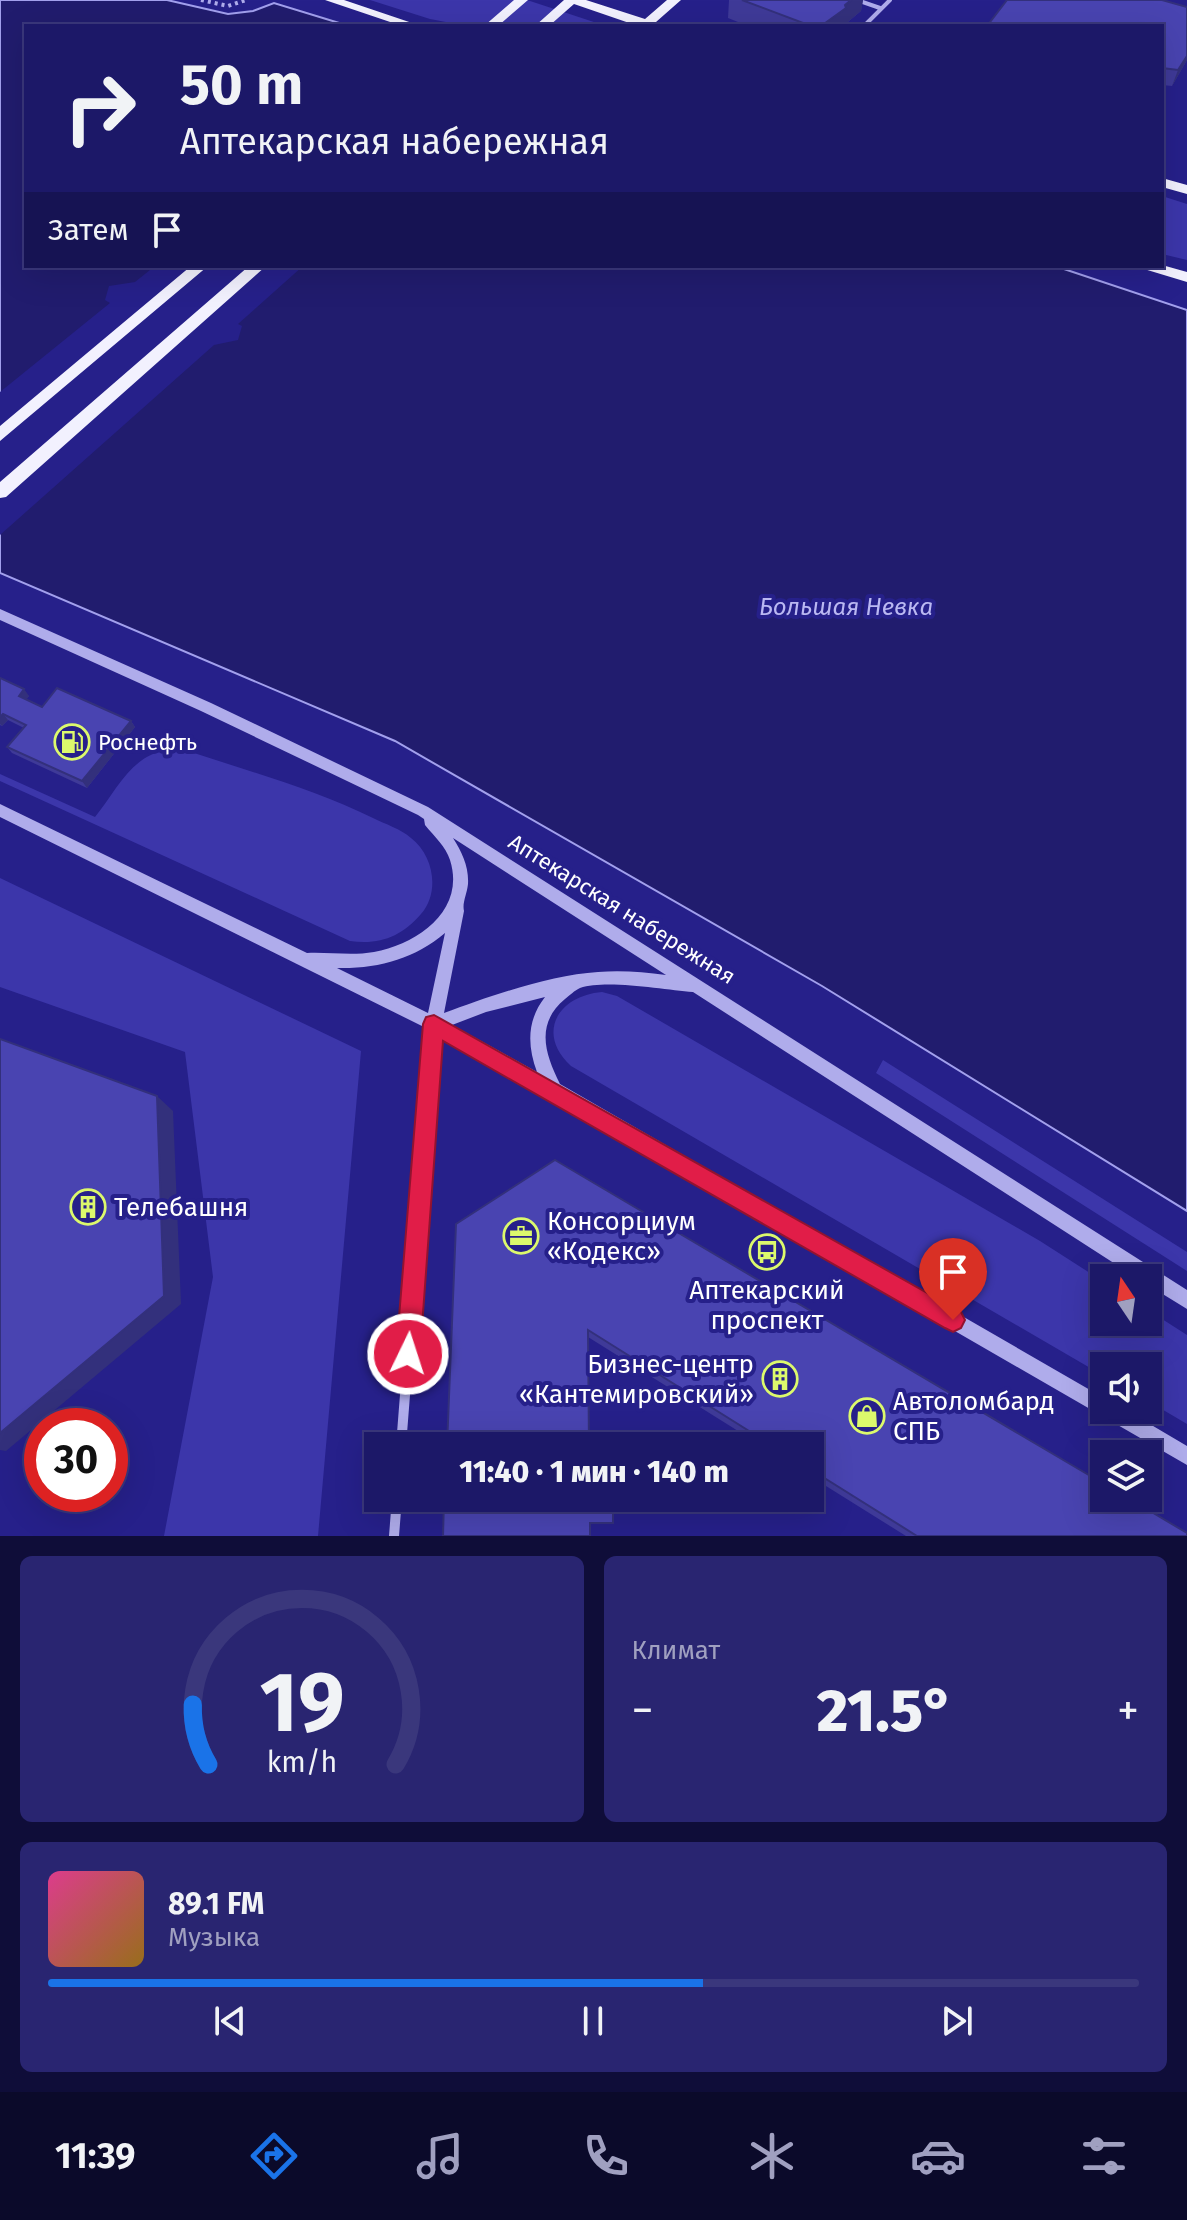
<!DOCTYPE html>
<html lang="ru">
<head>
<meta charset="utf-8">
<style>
  :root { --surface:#1c1868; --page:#292571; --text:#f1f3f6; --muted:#a0a0c0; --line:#3a377c; --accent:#1a73e8 }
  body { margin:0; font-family:"Fira Sans",sans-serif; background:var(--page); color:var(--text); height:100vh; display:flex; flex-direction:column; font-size:30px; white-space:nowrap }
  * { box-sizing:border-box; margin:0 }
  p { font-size:26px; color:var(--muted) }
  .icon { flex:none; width:44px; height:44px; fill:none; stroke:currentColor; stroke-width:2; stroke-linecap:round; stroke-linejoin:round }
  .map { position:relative; height:1536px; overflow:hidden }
  .panel { display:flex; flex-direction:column; gap:20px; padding:20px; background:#0f0d39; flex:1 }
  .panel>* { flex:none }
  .top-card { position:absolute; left:24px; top:24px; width:1140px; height:244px; border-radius:0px; box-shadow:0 8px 32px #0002,0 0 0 2px var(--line); background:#1c1868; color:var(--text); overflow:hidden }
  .needle { width:52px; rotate:347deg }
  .fabs { position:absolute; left:1090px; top:1264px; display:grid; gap:16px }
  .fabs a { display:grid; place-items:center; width:72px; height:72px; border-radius:0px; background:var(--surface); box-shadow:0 8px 32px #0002,0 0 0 2px var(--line); font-size:40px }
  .speed { position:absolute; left:24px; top:1408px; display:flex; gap:16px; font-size:40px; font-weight:700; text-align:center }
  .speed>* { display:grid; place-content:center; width:104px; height:104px; border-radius:50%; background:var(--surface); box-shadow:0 8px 32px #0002,0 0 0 2px var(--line); line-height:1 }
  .speed .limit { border:12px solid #d22; background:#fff; color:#111 }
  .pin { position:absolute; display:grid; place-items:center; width:68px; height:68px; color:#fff; margin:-82px -34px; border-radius:50% 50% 50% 0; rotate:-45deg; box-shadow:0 0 8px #0007 }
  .pin .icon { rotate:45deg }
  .me { position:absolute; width:88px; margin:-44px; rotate:4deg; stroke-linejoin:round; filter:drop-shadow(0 0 6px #0008) }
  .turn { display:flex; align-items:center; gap:28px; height:168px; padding:0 24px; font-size:36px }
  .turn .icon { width:104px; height:104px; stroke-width:2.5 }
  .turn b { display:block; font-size:56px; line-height:68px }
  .then { display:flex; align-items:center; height:76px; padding:0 24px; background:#0003; gap:16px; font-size:30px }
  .big { font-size:60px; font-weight:800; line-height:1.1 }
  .panel .widget { flex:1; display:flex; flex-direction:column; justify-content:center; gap:12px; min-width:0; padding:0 28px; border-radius:12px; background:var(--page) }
  .panel .dial { align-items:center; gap:0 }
  .dial svg { height:208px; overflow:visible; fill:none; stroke:var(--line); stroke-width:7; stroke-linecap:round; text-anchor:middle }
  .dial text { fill:var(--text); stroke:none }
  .song { display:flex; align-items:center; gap:24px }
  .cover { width:96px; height:96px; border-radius:12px; background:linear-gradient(135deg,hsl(330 70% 55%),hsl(40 70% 35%)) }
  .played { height:8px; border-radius:4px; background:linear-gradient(90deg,var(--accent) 60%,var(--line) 60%) }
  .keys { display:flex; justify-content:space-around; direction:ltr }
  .heat { display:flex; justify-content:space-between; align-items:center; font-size:44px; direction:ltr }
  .panel .tiles { flex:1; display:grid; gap:20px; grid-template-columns:1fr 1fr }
  .widget:last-child { grid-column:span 2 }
  .trip { position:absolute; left:364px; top:1432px; width:460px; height:80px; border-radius:0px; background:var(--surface); box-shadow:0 8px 32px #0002,0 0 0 2px var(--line); font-weight:800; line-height:80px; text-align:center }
  .dock { display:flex; height:128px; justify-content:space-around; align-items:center; background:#0b0a2a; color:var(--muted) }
  .dock .icon { width:56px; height:56px }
  .dock .current { color:var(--accent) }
  .dock b { font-size:36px; color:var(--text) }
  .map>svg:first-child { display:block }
</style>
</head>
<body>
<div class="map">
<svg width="1187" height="1536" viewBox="0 0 1187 1536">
  <rect width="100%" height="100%" fill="#26208a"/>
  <path fill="#3c36aa" d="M 370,0 L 527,0 L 606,26 L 467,26 L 430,19 Z
    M 1162,196 L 1187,204 L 1187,260 L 1162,254 Z
    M 172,750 L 194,753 C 255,773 316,790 373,818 C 385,824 401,829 411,838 C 434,856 440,892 421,914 C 401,937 380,945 350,941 L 0,781 L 0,774 L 95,817 C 118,789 132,752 172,750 Z
    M 0,878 L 361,1051 L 318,1536 L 164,1536 L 213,1277 L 185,1052 L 0,987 Z
    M 602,992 L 617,996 L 1040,1241 L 1104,1282 L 1104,1322 L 1148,1322 L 1148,1310 L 1187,1335 L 1187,1424 L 1148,1401 L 1148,1366 L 1104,1366 L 1104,1376 L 571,1066 C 536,1034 557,996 602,992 Z
    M 883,1060 L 1187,1252 L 1187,1271 L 876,1073 Z"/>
  <path fill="#211c6e" stroke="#a2a0ed" stroke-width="2" d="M 0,0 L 167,0 L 228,14 L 253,11 L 274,3 L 349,26 L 26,26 L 26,266 L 1055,266 L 1187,310 L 1187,1211 L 822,986 L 395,741 L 0,573 Z"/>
  <path fill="#26208a" d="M 155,266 L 303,266 L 238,324 L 242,326 L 238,340 L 214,345 L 0,535 L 0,392 L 110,303 L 105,300 L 109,286 L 135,282 Z"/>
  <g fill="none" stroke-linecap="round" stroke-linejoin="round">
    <path stroke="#afaceb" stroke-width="4" stroke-dasharray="3 4" stroke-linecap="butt" d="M 201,0 L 228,6 L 246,0"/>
    <path stroke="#afaceb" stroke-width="4" d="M 857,0 L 880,8
      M 864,26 L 890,0"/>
    <path stroke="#afaceb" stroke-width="10" d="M 401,1446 L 434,1024
      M 394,1536 L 397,1498"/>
    <path fill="#afaceb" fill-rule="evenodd" d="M 0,609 L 211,703 L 428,807 L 1187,1290 L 1187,1309 L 1148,1285 L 1148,1278 L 1137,1278 L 693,992 C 664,990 607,979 580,988 C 575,990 569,996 565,999 C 535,1024 545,1054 560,1084 L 1104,1398 L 1104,1410 L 1126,1410 L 1187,1446 L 1187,1465 L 548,1096 L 428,1029 L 0,817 L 0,804 L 307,953 C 329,952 352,956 374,952 C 418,944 466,910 450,860 C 446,847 434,836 425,825 L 424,819 L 418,815 L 201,711 L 0,620 ZM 453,838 L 666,975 C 643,972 621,970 598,972 C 550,975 490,996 444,1013 L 464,911 C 462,903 467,894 468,884 C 469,867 462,852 453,838 ZM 445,933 L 428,1013 L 337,968 C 378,969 414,959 445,933 ZM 545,997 C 527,1020 527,1045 537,1072 L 452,1025 L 486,1012 Z"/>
    <path fill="#f2f1fe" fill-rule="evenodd" d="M 325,0 L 344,0 L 421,26 L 402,26 Z
      M 514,0 L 528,0 L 498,26 L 484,26 Z
      M 564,0 L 586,0 L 645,19 L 667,0 L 681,0 L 656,22 L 662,26 L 638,26 L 574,4 L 549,26 L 535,26 Z
      M 1162,178 L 1187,185 L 1187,194 L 1162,187 Z
      M 1162,265 L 1187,272 L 1187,282 L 1144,269 L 1141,266 Z
      M 191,266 L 208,266 L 0,441 L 0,426 Z
      M 249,266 L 266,266 L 6,497 L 0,498 L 0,482 Z"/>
  </g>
  <path fill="#3f3a98" d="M 729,0 L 863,0 L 861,11 L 843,26 L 748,26 L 728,18 Z
    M 1187,7 L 1187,60 L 1172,86 L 1162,85 L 1162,26 Z
    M 0,678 L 29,696 L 26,699 L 42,707 L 131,721 L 135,727 L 87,788 L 12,753 L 7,747 L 24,728 L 8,720 L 2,726 L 0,725 Z
    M 456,1224 L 1187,1536 L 906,1536 L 810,1476 L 810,1446 L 762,1446 L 588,1337 Z"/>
  <path fill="#33307c" d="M 851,0 L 863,0 L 861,11 L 843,26 L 821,26 Z
    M 1187,56 L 1187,60 L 1172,86 L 1178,70 Z
    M 24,689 L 29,696 L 24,703 L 19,696 Z
    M 3,714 L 8,720 L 2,726 L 0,724 L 0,717 Z
    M 131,721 L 135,727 L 87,788 L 82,781 Z
    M 157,1096 L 173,1111 L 181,1304 L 6,1451 L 0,1450 L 0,1433 Z"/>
  <path fill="#4944b1" stroke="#33307c" stroke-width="2" d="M 742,0 L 851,0 L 845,5 L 846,8 L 821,26 L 811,26 Z
    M 1007,0 L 1162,0 L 1187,7 L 1187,56 L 1178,70 L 1162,68 L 1162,26 L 987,26 Z
    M 0,678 L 24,689 L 19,696 L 42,707 L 57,688 L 131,721 L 82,781 L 7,747 L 26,725 L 3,714 L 0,717 Z
    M 0,1039 L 157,1096 L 164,1296 L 0,1433 Z
    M 555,1160 L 1104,1484 L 1104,1498 L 1128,1498 L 1187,1533 L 1187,1536 L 917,1536 L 810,1469 L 810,1446 L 773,1446 L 588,1330 L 589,1446 L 447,1446 L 456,1224 Z
    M 444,1498 L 613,1498 L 613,1523 L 590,1523 L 590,1536 L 443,1536 Z"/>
  <path fill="#e11d48" stroke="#92132f" stroke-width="2" d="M 434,1015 L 961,1312 L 965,1320 L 961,1328 L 953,1332 L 945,1328 L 443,1041 L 420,1354 L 416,1363 L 408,1366 L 400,1363 L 396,1354 L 423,1024 L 426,1017 Z"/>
  <defs>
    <symbol id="fuel-ring" viewBox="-11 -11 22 22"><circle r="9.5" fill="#26208a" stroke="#dcf96c" stroke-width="1.5"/><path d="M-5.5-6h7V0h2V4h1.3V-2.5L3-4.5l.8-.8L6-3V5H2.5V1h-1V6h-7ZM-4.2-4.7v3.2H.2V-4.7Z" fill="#dcf96c"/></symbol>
    <symbol id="building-ring" viewBox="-11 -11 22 22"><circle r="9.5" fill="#26208a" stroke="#dcf96c" stroke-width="1.5"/><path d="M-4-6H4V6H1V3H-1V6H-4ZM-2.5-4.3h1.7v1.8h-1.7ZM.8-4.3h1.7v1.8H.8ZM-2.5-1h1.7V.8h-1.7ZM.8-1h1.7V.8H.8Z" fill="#dcf96c"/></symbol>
    <symbol id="office-ring" viewBox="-11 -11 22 22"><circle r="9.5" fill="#26208a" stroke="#dcf96c" stroke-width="1.5"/><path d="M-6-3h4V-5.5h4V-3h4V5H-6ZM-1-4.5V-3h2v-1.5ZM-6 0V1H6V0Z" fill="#dcf96c"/></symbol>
    <symbol id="bus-ring" viewBox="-11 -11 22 22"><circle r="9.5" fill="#26208a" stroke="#dcf96c" stroke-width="1.5"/><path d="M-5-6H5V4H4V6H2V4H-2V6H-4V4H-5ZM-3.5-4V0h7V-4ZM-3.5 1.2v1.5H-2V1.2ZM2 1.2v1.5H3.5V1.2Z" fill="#dcf96c"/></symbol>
    <symbol id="shop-ring" viewBox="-11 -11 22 22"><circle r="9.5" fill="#26208a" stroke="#dcf96c" stroke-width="1.5"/><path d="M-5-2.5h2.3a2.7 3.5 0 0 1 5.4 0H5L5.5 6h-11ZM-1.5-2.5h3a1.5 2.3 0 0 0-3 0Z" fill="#dcf96c"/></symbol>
  </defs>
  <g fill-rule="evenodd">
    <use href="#fuel-ring" x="52" y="722" width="40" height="40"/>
    <use href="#building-ring" x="68" y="1187" width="40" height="40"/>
    <use href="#office-ring" x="501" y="1216" width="40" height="40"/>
    <use href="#bus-ring" x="747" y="1232" width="40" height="40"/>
    <use href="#building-ring" x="760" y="1359" width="40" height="40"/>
    <use href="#shop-ring" x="847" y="1396" width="40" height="40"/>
  </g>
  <g text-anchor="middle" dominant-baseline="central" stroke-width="8" stroke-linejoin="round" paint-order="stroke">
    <g font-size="22" fill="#fff" stroke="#26208a" text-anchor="start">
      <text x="98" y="742">Роснефть</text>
    </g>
    <g font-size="22" fill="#fff" stroke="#26208a">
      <text transform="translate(622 909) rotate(32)">Аптекарская набережная</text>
    </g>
    <g font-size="24" font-style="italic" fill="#bab8f2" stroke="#26208a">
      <text x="846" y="607">Большая Невка</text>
    </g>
    <g font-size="26" fill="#fff" stroke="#26208a" text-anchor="start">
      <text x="114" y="1207">Телебашня</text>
      <text x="547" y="1221">Консорциум<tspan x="547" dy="30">«Кодекс»</tspan></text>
      <text x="767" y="1290" text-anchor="middle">Аптекарский<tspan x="767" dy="30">проспект</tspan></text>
      <text x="754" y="1364" text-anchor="end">Бизнес-центр<tspan x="754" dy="30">«Кантемировский»</tspan></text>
      <text x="893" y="1401">Автоломбард<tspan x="893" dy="30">СПБ</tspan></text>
    </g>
  </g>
</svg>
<div class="fabs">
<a><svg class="needle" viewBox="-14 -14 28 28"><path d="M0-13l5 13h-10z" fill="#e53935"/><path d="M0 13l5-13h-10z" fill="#a0a0c0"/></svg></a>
<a><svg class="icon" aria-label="sound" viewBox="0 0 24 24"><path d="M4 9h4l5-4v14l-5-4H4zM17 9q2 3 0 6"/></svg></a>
<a><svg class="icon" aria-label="layers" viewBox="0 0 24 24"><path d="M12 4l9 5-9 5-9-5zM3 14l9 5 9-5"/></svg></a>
</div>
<div class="speed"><div class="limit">30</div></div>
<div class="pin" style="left:953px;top:1320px;background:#d93025"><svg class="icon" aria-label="arrive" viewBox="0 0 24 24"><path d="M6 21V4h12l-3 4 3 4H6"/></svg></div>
<svg class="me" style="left:408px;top:1354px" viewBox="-20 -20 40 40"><circle r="17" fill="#e11d48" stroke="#fff" stroke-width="3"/><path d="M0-11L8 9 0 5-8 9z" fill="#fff"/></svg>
<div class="trip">11:40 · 1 мин · 140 m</div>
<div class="top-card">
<div class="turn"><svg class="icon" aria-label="right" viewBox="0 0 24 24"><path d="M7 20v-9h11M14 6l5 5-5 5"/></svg><div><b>50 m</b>Аптекарская набережная</div></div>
<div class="then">Затем<svg class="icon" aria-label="arrive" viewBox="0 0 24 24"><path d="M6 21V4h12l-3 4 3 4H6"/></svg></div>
</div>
</div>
<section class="panel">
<div class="tiles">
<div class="widget dial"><svg viewBox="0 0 100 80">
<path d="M14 69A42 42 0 1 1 86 69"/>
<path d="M14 69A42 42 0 0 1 8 46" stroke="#1a73e8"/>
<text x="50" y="56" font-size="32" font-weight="700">19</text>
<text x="50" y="72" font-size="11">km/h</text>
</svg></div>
<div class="widget"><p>Климат</p>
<div class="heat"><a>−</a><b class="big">21.5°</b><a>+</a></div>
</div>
<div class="widget">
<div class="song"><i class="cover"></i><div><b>89.1 FM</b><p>Музыка</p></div></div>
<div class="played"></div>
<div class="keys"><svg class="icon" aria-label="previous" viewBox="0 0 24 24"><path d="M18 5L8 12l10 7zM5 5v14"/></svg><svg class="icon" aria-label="pause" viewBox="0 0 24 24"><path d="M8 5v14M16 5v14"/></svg><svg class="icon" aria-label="next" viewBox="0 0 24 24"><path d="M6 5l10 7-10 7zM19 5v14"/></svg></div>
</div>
</div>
</section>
<nav class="dock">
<b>11:39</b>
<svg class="icon current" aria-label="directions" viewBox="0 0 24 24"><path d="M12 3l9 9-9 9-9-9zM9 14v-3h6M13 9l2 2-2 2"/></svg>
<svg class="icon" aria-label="music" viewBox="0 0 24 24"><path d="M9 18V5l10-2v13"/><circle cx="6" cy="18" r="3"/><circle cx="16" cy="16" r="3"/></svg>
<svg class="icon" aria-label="phone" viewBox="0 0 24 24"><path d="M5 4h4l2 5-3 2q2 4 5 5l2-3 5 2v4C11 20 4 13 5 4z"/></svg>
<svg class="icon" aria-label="climate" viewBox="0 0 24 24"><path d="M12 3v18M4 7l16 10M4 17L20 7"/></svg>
<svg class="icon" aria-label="car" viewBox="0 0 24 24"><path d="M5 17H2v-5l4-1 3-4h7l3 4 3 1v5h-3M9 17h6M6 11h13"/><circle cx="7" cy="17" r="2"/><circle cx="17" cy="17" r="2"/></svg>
<svg class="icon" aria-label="filters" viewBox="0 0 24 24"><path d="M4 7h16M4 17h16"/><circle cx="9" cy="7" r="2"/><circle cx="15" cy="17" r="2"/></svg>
</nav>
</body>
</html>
